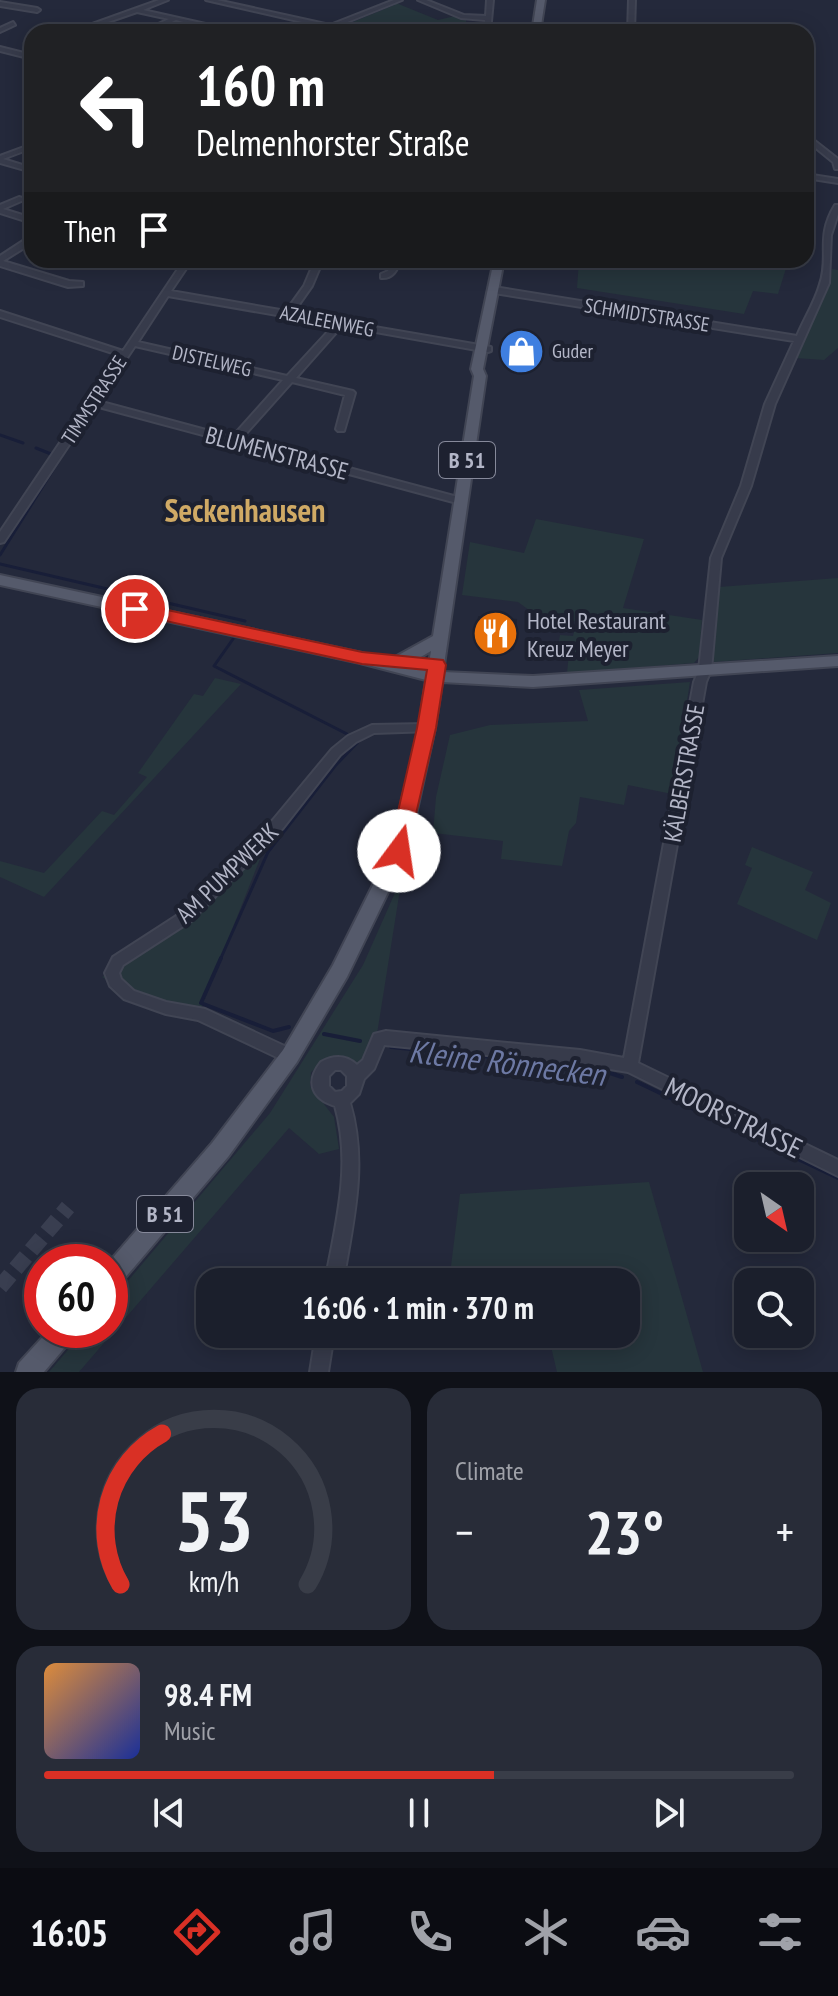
<!DOCTYPE html>
<html lang="en">
<head>
<meta charset="utf-8">
<style>
  :root { --surface:#1b1f2c; --page:#282c38; --text:#f1f3f6; --muted:#a0a2a9; --line:#393d48; --accent:#d93025 }
  body { margin:0; font-family:"PT Sans Narrow",sans-serif; background:var(--page); color:var(--text); height:100vh; display:flex; flex-direction:column; font-size:30px; white-space:nowrap }
  * { box-sizing:border-box; margin:0 }
  p { font-size:26px; color:var(--muted) }
  .icon { flex:none; width:44px; height:44px; fill:none; stroke:currentColor; stroke-width:2; stroke-linecap:round; stroke-linejoin:round }
  .map { position:relative; height:1372px; overflow:hidden }
  .details { display:flex; flex-direction:column; gap:16px; padding:16px; background:#0f1118; flex:1 }
  .details>* { flex:none }
  .hud { position:absolute; left:24px; top:24px; width:790px; height:244px; border-radius:24px; box-shadow:0 4px 20px #0003,0 0 0 2px var(--line); background:#202124; color:#fff; overflow:hidden }
  .needle { width:52px; rotate:146deg }
  .tools { position:absolute; left:734px; top:1172px; display:grid; gap:16px }
  .tools a { display:grid; place-items:center; width:80px; height:80px; border-radius:16px; background:var(--surface); box-shadow:0 4px 20px #0003,0 0 0 2px var(--line); font-size:40px }
  .speed { position:absolute; left:24px; top:1244px; display:flex; gap:16px; font-size:40px; font-weight:700; text-align:center }
  .speed>* { display:grid; place-content:center; width:104px; height:104px; border-radius:50%; background:var(--surface); box-shadow:0 4px 20px #0003,0 0 0 2px var(--line); line-height:1 }
  .speed .limit { border:12px solid #d22; background:#fff; color:#111 }
  .pin { position:absolute; display:grid; place-items:center; width:68px; height:68px; color:#fff; margin:-34px; border:4px solid #fff; border-radius:50%; box-shadow:0 2px 8px #0007 }
  .me { position:absolute; width:88px; margin:-44px; rotate:14deg; stroke-linejoin:round; filter:drop-shadow(0 0 6px #0008) }
  .turn { display:flex; align-items:center; gap:28px; height:168px; padding:0 40px; font-size:36px }
  .turn .icon { width:104px; height:104px; stroke-width:2.5 }
  .turn b { display:block; font-size:56px; line-height:68px }
  .then { display:flex; align-items:center; height:76px; padding:0 40px; background:#0003; gap:16px; font-size:30px }
  .big { font-size:60px; font-weight:700; line-height:1.1 }
  .details .widget { flex:1; display:flex; flex-direction:column; justify-content:center; gap:12px; min-width:0; padding:0 28px; border-radius:24px; background:var(--page) }
  .details .dial { align-items:center; gap:0 }
  .dial svg { height:208px; overflow:visible; fill:none; stroke:var(--line); stroke-width:7; stroke-linecap:round; text-anchor:middle }
  .dial text { fill:var(--text); stroke:none }
  .song { display:flex; align-items:center; gap:24px }
  .cover { width:96px; height:96px; border-radius:12px; background:linear-gradient(135deg,hsl(30 70% 55%),hsl(230 70% 35%)) }
  .played { height:8px; border-radius:4px; background:linear-gradient(90deg,var(--accent) 60%,var(--line) 60%) }
  .keys { display:flex; justify-content:space-around; direction:ltr }
  .heat { display:flex; justify-content:space-between; align-items:center; font-size:44px; direction:ltr }
  .details .tiles { flex:1; display:grid; gap:16px; grid-template-columns:1fr 1fr }
  .widget:last-child { grid-column:span 2 }
  .trip { position:absolute; left:196px; top:1268px; width:444px; height:80px; border-radius:24px; background:var(--surface); box-shadow:0 4px 20px #0003,0 0 0 2px var(--line); font-weight:700; line-height:80px; text-align:center }
  .menu { display:flex; height:128px; justify-content:space-around; align-items:center; background:#0b0c12; color:var(--muted) }
  .menu .icon { width:56px; height:56px }
  .menu .active { color:var(--accent) }
  .menu b { font-size:36px; color:var(--text) }
  .map>svg:first-child { display:block }
</style>
</head>
<body>
<div class="map">
<svg width="838" height="1372" viewBox="0 0 838 1372">
  <rect width="100%" height="100%" fill="#24293b"/>
  <path fill="#26353c" d="M 396,3 L 438,20 L 455,16 L 466,18 L 466,28 L 449,28 L 434,32 L 323,32 Z
    M 579,260 L 776,260 L 788,262 L 778,294 L 753,291 L 744,314 L 577,288 Z
    M 832,269 L 838,270 L 838,348 L 824,360 L 795,358 L 825,296 Z
    M 536,519 L 644,539 L 623,608 L 702,620 L 699,657 L 694,663 L 567,673 L 570,642 L 559,641 L 560,635 L 573,636 L 574,632 L 608,626 L 537,616 L 518,602 L 462,595 L 470,542 L 524,553 Z
    M 838,578 L 838,653 L 714,662 L 711,656 L 719,587 Z
    M 215,678 L 241,684 L 44,897 L 0,877 L 0,861 L 44,873 L 102,811 L 114,815 L 147,777 L 138,773 L 194,694 L 203,696 Z
    M 690,682 L 672,794 L 628,785 L 624,805 L 580,797 L 576,823 L 569,831 L 562,866 L 501,859 L 503,841 L 433,833 L 436,797 L 450,735 L 490,725 L 588,721 L 579,690 Z
    M 267,841 L 196,1021 L 163,1013 L 102,977 L 145,951 L 223,891 Z
    M 752,847 L 813,872 L 805,890 L 831,903 L 817,940 L 737,904 L 752,868 L 745,865 Z
    M 402,877 L 377,1034 L 360,1064 L 326,1061 L 311,1072 L 310,1086 L 334,1117 L 339,1149 L 319,1154 L 289,1128 L 79,1372 L 49,1372 L 85,1330 L 110,1330 L 110,1302 L 270,1113 L 363,965 Z
    M 649,1182 L 703,1372 L 557,1372 L 548,1334 L 626,1334 L 626,1282 L 449,1282 L 460,1194 Z"/>
  <g fill="none" stroke-linecap="round" stroke-linejoin="round">
    <path stroke="#181e38" stroke-width="2" d="M 387,2 L 392,0
      M 325,32 L 394,4
      M 4,159 L 18,154"/>
    <path stroke="#181e38" stroke-width="3" d="M 0,435 L 23,443
      M 36,448 L 51,454
      M 0,555 L 61,457
      M 0,564 L 245,621
      M 233,639 L 214,666 L 347,734
      M 220,960 L 268,852 L 335,766 L 358,742"/>
    <path stroke="#181e38" stroke-width="4" d="M 221,958 L 201,1003 L 273,1031 L 289,1027
      M 324,1034 L 360,1041
      M 391,1047 L 592,1067 L 622,1077
      M 637,1082 L 838,1178"/>
  </g>
  <path fill="#363c52" stroke="#1f2332" stroke-width="2" d="M 479,617 L 516,620 L 513,649 L 483,650 L 481,637 L 476,637 Z"/>
  <g fill="none" stroke-linecap="round" stroke-linejoin="round">
    <path stroke="#393e50" stroke-width="16" stroke-dasharray="16 8" stroke-linecap="butt" d="M 0,1287 L 68,1207"/>
    <defs>
      <path id="minor" d="M 159,0 L 168,0 L 143,10 L 219,27 L 221,32 L 176,20 L 149,32 L 141,32 L 169,19 L 137,12 L 79,32 L 70,32 Z
        M 206,0 L 217,0 L 330,25 L 394,0 L 402,0 L 325,31 L 322,29 L 324,27 Z
        M 418,0 L 426,0 L 464,15 L 486,16 L 487,0 L 493,0 L 490,32 L 484,32 L 485,20 L 461,18 Z
        M 629,0 L 635,0 L 634,32 L 628,32 Z
        M 0,2 L 37,8 L 40,10 L 37,12 L 0,6 Z
        M 13,22 L 15,25 L 0,32 L 0,28 Z
        M 0,47 L 32,55 L 32,59 L 0,51 Z
        M 806,134 L 838,159 L 838,169 L 835,169 L 833,162 L 806,140 Z
        M 32,144 L 32,148 L 3,159 L 32,168 L 32,172 L 0,163 L 0,156 Z
        M 806,174 L 838,179 L 838,183 L 806,178 Z
        M 19,197 L 26,199 L 3,209 L 32,218 L 32,223 L 0,213 L 0,205 Z
        M 835,205 L 838,205 L 838,214 L 831,235 L 829,283 L 775,404 L 751,486 L 721,558 L 711,670 L 706,682 L 638,1063 L 838,1160 L 838,1176 L 628,1072 L 580,1064 L 384,1045 L 374,1069 L 364,1079 L 359,1094 L 350,1103 C 368,1163 353,1222 343,1282 L 325,1282 C 336,1224 352,1164 335,1106 C 312,1099 305,1082 321,1062 C 334,1055 346,1055 357,1065 L 363,1060 L 374,1034 L 386,1031 L 580,1050 L 624,1058 L 694,682 L 699,670 L 711,558 L 741,486 L 765,404 L 794,341 L 494,293 L 490,290 L 494,287 L 797,336 C 804,319 815,302 820,284 C 830,255 815,238 835,205 ZM 335,1070 L 341,1070 L 347,1076 L 347,1086 L 342,1091 L 335,1092 L 329,1086 L 329,1076 Z
        M 29,237 L 32,237 L 32,243 L 3,261 L 69,281 L 83,282 L 83,286 L 68,287 L 0,266 L 0,256 Z
        M 152,260 L 192,260 L 171,291 L 286,311 L 304,286 L 315,260 L 323,260 L 312,286 L 293,313 L 491,347 L 491,351 L 488,352 L 342,326 L 296,378 L 353,391 L 355,393 L 344,431 L 338,431 L 336,429 L 345,395 L 292,382 L 241,439 L 465,499 L 466,501 L 465,503 L 457,503 L 95,406 L 4,542 L 0,543 L 0,532 L 119,355 L 0,317 L 0,311 L 123,351 L 180,266 L 156,262 ZM 168,296 L 334,325 L 287,376 L 138,342 ZM 135,346 L 283,380 L 232,437 L 98,401 Z
        M 393,260 L 401,260 C 397,270 393,279 381,278 L 381,274 L 388,271 Z
        M 427,724 L 431,725 L 433,728 L 431,731 L 374,733 L 356,742 L 340,755 L 283,828 L 191,921 L 123,965 L 119,973 L 121,979 L 134,991 L 166,1002 L 205,1009 L 295,1051 L 298,1056 L 295,1061 L 290,1063 L 285,1061 L 198,1020 L 166,1014 L 124,999 L 110,986 L 105,973 L 113,957 L 181,913 L 273,820 L 332,749 L 348,736 L 372,725 Z
        M 316,1334 L 334,1334 L 328,1372 L 310,1372 Z"/>
      <path id="major" d="M 537,0 L 545,0 L 540,32 L 532,32 Z
        M 494,260 L 504,260 L 483,369 L 486,376 L 443,672 L 533,676 L 838,656 L 838,666 L 533,687 L 442,682 L 435,728 L 408,851 L 347,977 L 297,1062 L 228,1157 L 118,1286 L 110,1289 L 109,1262 L 212,1143 L 283,1050 L 333,965 L 390,851 L 419,728 L 426,680 L 360,663 L 0,585 L 0,575 L 362,653 L 394,663 L 395,657 L 433,636 L 474,376 L 471,369 ZM 431,651 L 428,670 L 405,665 L 407,665 Z
        M 49,1330 L 77,1330 L 73,1338 L 44,1372 L 16,1372 L 19,1363 Z"/>
    </defs>
    <use href="#minor" stroke="#414554" stroke-width="4"/>
    <use href="#major" stroke="#414554" stroke-width="4"/>
    <use href="#minor" fill="#373b4b" fill-rule="evenodd"/>
    <use href="#major" fill="#555a6b" fill-rule="evenodd"/>
  </g>
  <path fill="#d93025" stroke="#8d1f18" stroke-width="2" d="M 135,603 L 362,652 L 443,660 L 446,665 L 436,728 L 406,857 L 392,857 L 389,851 L 417,728 L 427,670 L 362,664 L 129,613 L 127,609 L 129,605 Z"/>
  <defs>
    <symbol id="shop-disc" viewBox="-11 -11 22 22"><circle r="9.5" fill="#3f7fe0" stroke="#1d2130"/><path d="M-5-2.5h2.3a2.7 3.5 0 0 1 5.4 0H5L5.5 6h-11ZM-1.5-2.5h3a1.5 2.3 0 0 0-3 0Z" fill="#fff"/></symbol>
    <symbol id="restaurant-disc" viewBox="-11 -11 22 22"><circle r="9.5" fill="#e8710a" stroke="#1d2130"/><path d="M-5-6h1v4h1v-4h1v4h1v-4h1v5L-1.5 .5V6h-2V.5L-5-1ZM5-6V6H3V1.5H1.5Q1.5-4 5-6Z" fill="#fff"/></symbol>
  </defs>
  <g fill-rule="evenodd">
    <use href="#shop-disc" x="496" y="326" width="51" height="51"/>
    <use href="#restaurant-disc" x="470" y="608" width="51" height="51"/>
  </g>
  <g text-anchor="middle" dominant-baseline="central" stroke-width="8" stroke-linejoin="round" paint-order="stroke">
    <g font-size="20" fill="#b3b6c7" stroke="#1d2130">
      <text transform="translate(647 315) rotate(9)">SCHMIDTSTRASSE</text>
      <text transform="translate(327 321) rotate(11)">AZALEENWEG</text>
      <text transform="translate(212 361) rotate(13)">DISTELWEG</text>
      <text transform="translate(94 400) rotate(-57)">TIMMSTRASSE</text>
    </g>
    <g font-size="20" fill="#b3b6c7" stroke="#1d2130" text-anchor="start">
      <text x="552" y="351">Guder</text>
    </g>
    <g fill="#1d2130" stroke="#86899a" stroke-width="2">
      <rect x="439" y="442" width="56" height="36" rx="6"/>
      <rect x="137" y="1196" width="56" height="36" rx="6"/>
    </g>
    <g font-size="22" font-weight="bold" fill="#b3b6c7">
      <text x="467" y="460">B 51</text>
      <text x="165" y="1214">B 51</text>
    </g>
    <g font-size="24" fill="#b3b6c7" stroke="#1d2130">
      <text transform="translate(277 453) rotate(15)">BLUMENSTRASSE</text>
      <text transform="translate(684 773) rotate(-80)">KÄLBERSTRASSE</text>
      <text transform="translate(227 873) rotate(-44)">AM PUMPWERK</text>
    </g>
    <g font-size="24" fill="#b3b6c7" stroke="#1d2130" text-anchor="start">
      <text x="527" y="620">Hotel Restaurant<tspan x="527" dy="28">Kreuz Meyer</tspan></text>
    </g>
    <g font-size="28" fill="#b3b6c7" stroke="#1d2130">
      <text transform="translate(734 1117) rotate(26)">MOORSTRASSE</text>
    </g>
    <g font-size="32" font-weight="bold" fill="#d0aa65" stroke="#1d2130">
      <text x="245" y="510">Seckenhausen</text>
    </g>
    <g font-size="32" font-style="italic" fill="#6d79a4" stroke="#1d2130">
      <text transform="translate(507 1062) rotate(7)">Kleine Rönnecken</text>
    </g>
  </g>
</svg>
<div class="tools">
<a><svg class="needle" viewBox="-14 -14 28 28"><path d="M0-13l5 13h-10z" fill="#e53935"/><path d="M0 13l5-13h-10z" fill="#a0a2a9"/></svg></a>
<a><svg class="icon" aria-label="search" viewBox="0 0 24 24"><circle cx="10" cy="10" r="6"/><path d="M15 15l6 6"/></svg></a>
</div>
<div class="speed"><div class="limit">60</div></div>
<div class="pin" style="left:135px;top:609px;background:#d93025"><svg class="icon" aria-label="arrive" viewBox="0 0 24 24"><path d="M6 21V4h12l-3 4 3 4H6"/></svg></div>
<svg class="me" style="left:399px;top:851px" viewBox="-20 -20 40 40"><circle r="19" fill="#fff"/><path d="M0-13L10 11 0 6-10 11z" fill="#d93025"/></svg>
<div class="trip">16:06 · 1 min · 370 m</div>
<div class="hud">
<div class="turn"><svg class="icon" aria-label="left" viewBox="0 0 24 24"><path d="M17 20v-9H6M10 6l-5 5 5 5"/></svg><div><b>160 m</b>Delmenhorster Straße</div></div>
<div class="then">Then<svg class="icon" aria-label="arrive" viewBox="0 0 24 24"><path d="M6 21V4h12l-3 4 3 4H6"/></svg></div>
</div>
</div>
<section class="details">
<div class="tiles">
<div class="widget dial"><svg viewBox="0 0 100 80">
<path d="M14 69A42 42 0 1 1 86 69"/>
<path d="M14 69A42 42 0 0 1 30 11" stroke="#d93025"/>
<text x="50" y="56" font-size="32" font-weight="700">53</text>
<text x="50" y="72" font-size="11">km/h</text>
</svg></div>
<div class="widget"><p>Climate</p>
<div class="heat"><a>−</a><b class="big">23°</b><a>+</a></div>
</div>
<div class="widget">
<div class="song"><i class="cover"></i><div><b>98.4 FM</b><p>Music</p></div></div>
<div class="played"></div>
<div class="keys"><svg class="icon" aria-label="previous" viewBox="0 0 24 24"><path d="M18 5L8 12l10 7zM5 5v14"/></svg><svg class="icon" aria-label="pause" viewBox="0 0 24 24"><path d="M8 5v14M16 5v14"/></svg><svg class="icon" aria-label="next" viewBox="0 0 24 24"><path d="M6 5l10 7-10 7zM19 5v14"/></svg></div>
</div>
</div>
</section>
<nav class="menu">
<b>16:05</b>
<svg class="icon active" aria-label="directions" viewBox="0 0 24 24"><path d="M12 3l9 9-9 9-9-9zM9 14v-3h6M13 9l2 2-2 2"/></svg>
<svg class="icon" aria-label="music" viewBox="0 0 24 24"><path d="M9 18V5l10-2v13"/><circle cx="6" cy="18" r="3"/><circle cx="16" cy="16" r="3"/></svg>
<svg class="icon" aria-label="phone" viewBox="0 0 24 24"><path d="M5 4h4l2 5-3 2q2 4 5 5l2-3 5 2v4C11 20 4 13 5 4z"/></svg>
<svg class="icon" aria-label="climate" viewBox="0 0 24 24"><path d="M12 3v18M4 7l16 10M4 17L20 7"/></svg>
<svg class="icon" aria-label="car" viewBox="0 0 24 24"><path d="M5 17H2v-5l4-1 3-4h7l3 4 3 1v5h-3M9 17h6M6 11h13"/><circle cx="7" cy="17" r="2"/><circle cx="17" cy="17" r="2"/></svg>
<svg class="icon" aria-label="filters" viewBox="0 0 24 24"><path d="M4 7h16M4 17h16"/><circle cx="9" cy="7" r="2"/><circle cx="15" cy="17" r="2"/></svg>
</nav>
</body>
</html>
